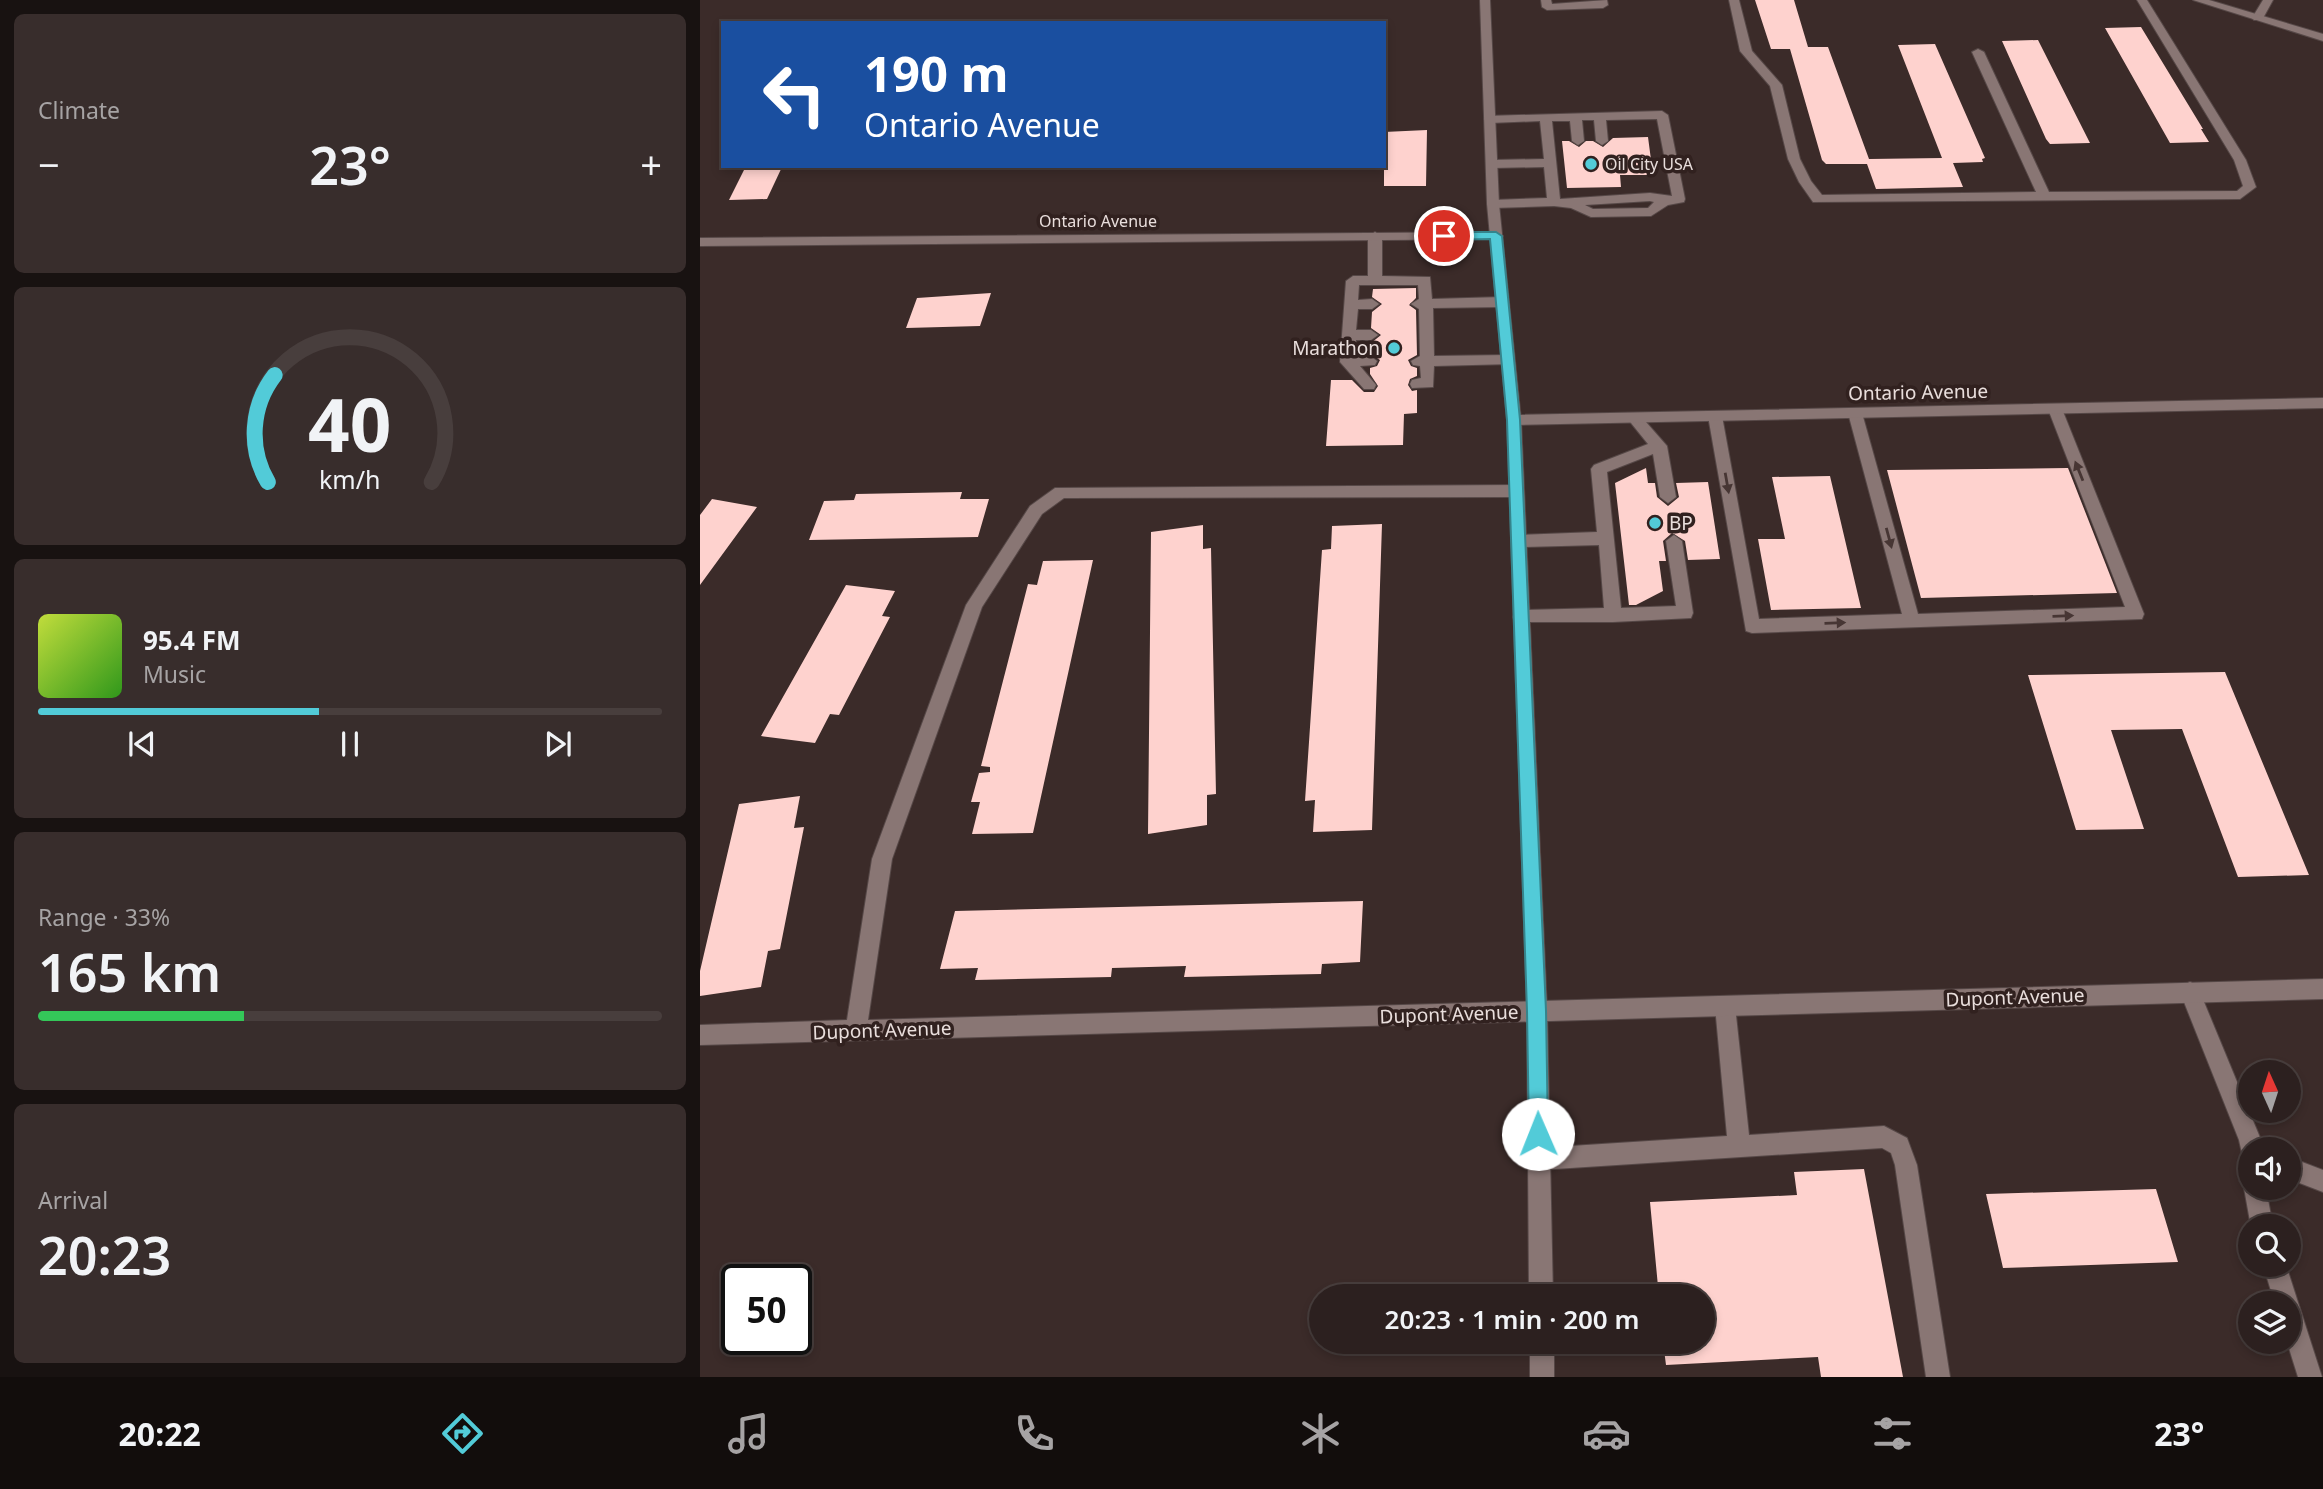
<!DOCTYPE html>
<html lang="en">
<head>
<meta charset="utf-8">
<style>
  :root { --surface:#2c201f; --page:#382d2c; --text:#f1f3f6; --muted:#a6a3a4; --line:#483e3d; --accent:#52cbd8 }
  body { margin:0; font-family:"Noto Sans",sans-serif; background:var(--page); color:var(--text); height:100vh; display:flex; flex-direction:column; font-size:26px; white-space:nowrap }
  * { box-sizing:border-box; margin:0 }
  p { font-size:23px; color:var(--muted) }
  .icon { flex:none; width:38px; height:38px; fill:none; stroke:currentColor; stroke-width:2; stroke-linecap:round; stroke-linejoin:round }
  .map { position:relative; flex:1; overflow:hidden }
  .sheet { display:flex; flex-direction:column; gap:14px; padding:14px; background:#181211; width:700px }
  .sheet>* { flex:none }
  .hud { position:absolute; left:21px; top:21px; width:665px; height:147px; border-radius:0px; box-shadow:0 4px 10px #0003,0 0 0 2px var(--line); background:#1a4fa0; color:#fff; overflow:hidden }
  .needle { width:46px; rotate:357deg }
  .fabs { position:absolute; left:1538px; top:1060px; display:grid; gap:14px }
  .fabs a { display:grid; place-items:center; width:63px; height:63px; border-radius:50%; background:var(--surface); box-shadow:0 4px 10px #0003,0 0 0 2px var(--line); font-size:35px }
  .speed { position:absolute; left:21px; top:1264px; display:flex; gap:14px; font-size:35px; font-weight:700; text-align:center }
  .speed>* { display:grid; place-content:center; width:91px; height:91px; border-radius:50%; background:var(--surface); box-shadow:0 4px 10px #0003,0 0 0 2px var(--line); line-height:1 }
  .speed .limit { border:4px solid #111; border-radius:10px; background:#fff; color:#111 }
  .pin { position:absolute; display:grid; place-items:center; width:60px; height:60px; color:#fff; margin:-30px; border:4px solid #fff; border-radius:50%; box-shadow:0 2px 7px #0007 }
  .me { position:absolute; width:77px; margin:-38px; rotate:359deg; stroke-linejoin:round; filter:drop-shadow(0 0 5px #0008) }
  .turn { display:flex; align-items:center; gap:24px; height:147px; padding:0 28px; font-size:32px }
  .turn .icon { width:91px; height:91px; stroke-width:2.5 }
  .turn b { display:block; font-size:49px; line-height:60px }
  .big { font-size:52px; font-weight:600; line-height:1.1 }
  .sheet .tile { flex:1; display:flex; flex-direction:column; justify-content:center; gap:10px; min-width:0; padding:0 24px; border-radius:10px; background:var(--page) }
  .sheet .dial { align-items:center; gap:0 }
  .dial svg { height:182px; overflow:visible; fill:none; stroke:var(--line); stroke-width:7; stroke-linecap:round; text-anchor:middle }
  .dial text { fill:var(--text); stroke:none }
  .song { display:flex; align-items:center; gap:21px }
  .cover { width:84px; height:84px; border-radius:10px; background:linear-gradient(135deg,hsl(70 70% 55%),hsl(110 70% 35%)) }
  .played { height:7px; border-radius:4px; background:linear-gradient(90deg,var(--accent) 45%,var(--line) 45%) }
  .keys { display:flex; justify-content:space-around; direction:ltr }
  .heat { display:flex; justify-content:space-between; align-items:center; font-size:38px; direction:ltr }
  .charge { height:10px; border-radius:5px; background:linear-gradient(90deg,#34c759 33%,var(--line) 0) }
  .trip { position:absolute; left:609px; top:1284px; width:406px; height:70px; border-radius:35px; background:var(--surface); box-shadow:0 4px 10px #0003,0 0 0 2px var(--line); font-weight:600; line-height:70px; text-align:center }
  .dock { display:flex; height:112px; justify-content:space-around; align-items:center; background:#120d0c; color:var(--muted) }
  .dock .icon { width:49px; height:49px }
  .dock .current { color:var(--accent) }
  .dock b { font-size:32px; color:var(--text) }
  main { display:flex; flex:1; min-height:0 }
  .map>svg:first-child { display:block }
</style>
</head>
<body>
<main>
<section class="sheet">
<div class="tile"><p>Climate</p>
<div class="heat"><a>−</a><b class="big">23°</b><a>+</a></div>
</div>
<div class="tile dial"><svg viewBox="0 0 100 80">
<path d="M14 69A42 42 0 1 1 86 69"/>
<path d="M14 69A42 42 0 0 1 17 22" stroke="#52cbd8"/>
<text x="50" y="56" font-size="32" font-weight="700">40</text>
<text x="50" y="72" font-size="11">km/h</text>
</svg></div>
<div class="tile">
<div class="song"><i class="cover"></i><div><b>95.4 FM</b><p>Music</p></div></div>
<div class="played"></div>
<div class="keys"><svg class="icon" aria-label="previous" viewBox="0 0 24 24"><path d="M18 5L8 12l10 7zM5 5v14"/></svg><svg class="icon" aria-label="pause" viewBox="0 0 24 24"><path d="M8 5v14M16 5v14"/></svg><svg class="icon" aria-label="next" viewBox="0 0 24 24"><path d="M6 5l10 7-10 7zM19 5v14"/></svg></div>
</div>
<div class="tile"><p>Range · 33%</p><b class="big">165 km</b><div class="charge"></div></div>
<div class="tile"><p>Arrival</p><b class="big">20:23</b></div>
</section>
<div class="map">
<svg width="1623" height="1377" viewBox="0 0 1623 1377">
  <rect width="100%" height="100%" fill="#3b2b29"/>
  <path fill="#fed2ce" d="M 1055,0 L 1094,0 L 1108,47 L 1128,47 L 1169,159 L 1242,158 L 1198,45 L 1235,44 L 1285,158 L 1282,159 L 1283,162 L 1253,163 L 1263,187 L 1176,189 L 1167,164 L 1126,164 L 1122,160 L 1090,49 L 1071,49 Z
    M 1441,27 L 1503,129 L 1501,129 L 1509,142 L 1470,143 L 1405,28 Z
    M 1338,40 L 1390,143 L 1350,144 L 1346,139 L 1302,41 Z
    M 727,130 L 726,186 L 684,186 L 684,132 Z
    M 948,137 L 953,175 L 920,175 L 921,187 L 867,188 L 862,141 L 869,141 L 879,147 L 886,141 L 893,141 L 903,147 L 913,138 Z
    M 82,167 L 67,199 L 29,200 L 45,168 Z
    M 716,288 L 716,298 L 709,305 L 716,310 L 717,355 L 708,360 L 711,366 L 717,368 L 717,376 L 710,379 L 708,385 L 712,391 L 717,390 L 717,413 L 704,414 L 703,445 L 626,446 L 631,380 L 652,380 L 664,392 L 674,392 L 678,386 L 670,374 L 670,368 L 677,366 L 680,360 L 671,354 L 671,343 L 681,335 L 671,328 L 672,312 L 682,304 L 672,297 L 673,289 Z
    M 291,293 L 280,326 L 206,328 L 217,298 Z
    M 946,468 L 948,483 L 955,483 L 957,497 L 968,506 L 979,497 L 976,483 L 1008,482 L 1020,559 L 988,560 L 985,541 L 972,533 L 963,541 L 966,561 L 959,561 L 963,591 L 936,605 L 929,605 L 915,483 Z
    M 1368,468 L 1417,593 L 1221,598 L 1187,470 Z
    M 1130,476 L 1161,608 L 1071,610 L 1058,539 L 1085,539 L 1072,477 Z
    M 262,492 L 260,499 L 289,499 L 278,537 L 109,540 L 124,501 L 154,500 L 156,494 Z
    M 12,499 L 57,507 L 0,585 L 0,515 Z
    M 682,524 L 672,830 L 613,832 L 615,800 L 605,801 L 622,550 L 631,549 L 632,526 Z
    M 503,525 L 503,549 L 511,548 L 516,794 L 507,795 L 507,825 L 448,834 L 451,532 Z
    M 393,560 L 333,833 L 272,834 L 280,802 L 271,802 L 279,773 L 290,772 L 290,767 L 281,766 L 328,584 L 337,585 L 343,561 Z
    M 146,585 L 195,591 L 182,616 L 190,617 L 139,715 L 130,714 L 115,743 L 61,736 Z
    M 1525,672 L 1609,875 L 1538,877 L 1482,729 L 1411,730 L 1444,829 L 1376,830 L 1328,675 Z
    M 100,796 L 94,828 L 104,827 L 80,949 L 68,951 L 61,987 L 0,996 L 0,971 L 39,804 Z
    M 663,901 L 660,962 L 622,964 L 621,974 L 484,977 L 486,966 L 412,968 L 411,977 L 275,980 L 278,968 L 240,969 L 255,911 Z
    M 1164,1169 L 1203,1377 L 1121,1377 L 1118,1357 L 966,1365 L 963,1342 L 1003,1342 L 1003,1297 L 959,1297 L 950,1202 L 1097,1195 L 1094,1172 Z
    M 1456,1189 L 1478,1262 L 1303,1268 L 1286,1194 Z"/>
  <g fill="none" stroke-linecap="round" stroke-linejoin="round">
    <defs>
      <path id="service" d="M 841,0 L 851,0 L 852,4 L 907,0 L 908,5 L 903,8 L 847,10 L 842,7 Z
        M 1029,0 L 1039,0 L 1052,51 L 1082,85 L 1100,159 L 1111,181 L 1122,195 L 1336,192 L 1272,52 L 1278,49 L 1284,52 L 1349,192 L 1537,191 L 1543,186 L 1534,160 L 1437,0 L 1447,0 L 1546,160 L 1556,187 L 1540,199 L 1113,202 L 1099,182 L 1088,159 L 1070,86 L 1040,51 Z
        M 1563,0 L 1573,0 L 1562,20 L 1554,20 L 1552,18 Z
        M 962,111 L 968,115 L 985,199 L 984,202 L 968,205 L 951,216 L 891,217 L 871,208 L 854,206 L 793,208 L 787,204 L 793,200 L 847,198 L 844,167 L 792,168 L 786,164 L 792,160 L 844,159 L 840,121 L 790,123 L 784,119 L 786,116 ZM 957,119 L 972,196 L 950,193 L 860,199 L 852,121 L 870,121 L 872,141 L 878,145 L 884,141 L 882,120 L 894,120 L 896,141 L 902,145 L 908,141 L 906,120 ZM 950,201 L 954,202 L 948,208 L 893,209 L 885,205 Z
        M 675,232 L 682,236 L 682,276 L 730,277 L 732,299 L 802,297 L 809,302 L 802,307 L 733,308 L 734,356 L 807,355 L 812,356 L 814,360 L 812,364 L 734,366 L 733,387 L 712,388 L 710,384 L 712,380 L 721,378 L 720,366 L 713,365 L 711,361 L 720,356 L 719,309 L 711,304 L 719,299 L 718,285 L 659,285 L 658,300 L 672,299 L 679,304 L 672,309 L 658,309 L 656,330 L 671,330 L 678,335 L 671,340 L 656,340 L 655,357 L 670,356 L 677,361 L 675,365 L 660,366 L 676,385 L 674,389 L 664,389 L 640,362 L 646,281 L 653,276 L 668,276 L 668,236 Z
        M 1355,404 L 1362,409 L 1444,614 L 1442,619 L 1052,633 L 1046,631 L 1008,416 L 1015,411 L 1022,416 L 1059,619 L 1202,614 L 1148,413 L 1155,408 L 1162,413 L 1218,614 L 1425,607 L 1348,409 Z
        M 934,413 L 939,414 L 967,446 L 976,497 L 968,503 L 960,497 L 953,454 L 907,472 L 921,608 L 976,606 L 966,541 L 974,535 L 982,541 L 993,613 L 991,618 L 913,622 L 815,622 L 813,617 L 815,612 L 821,610 L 904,608 L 899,545 L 819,547 L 811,541 L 819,535 L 897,532 L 891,469 L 894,465 L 948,444 L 927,418 Z
        M 1490,982 L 1497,985 L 1561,1140 L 1562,1150 L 1550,1150 L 1550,1161 L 1543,1158 L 1539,1140 L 1480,992 L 1483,985 Z
        M 1025,996 L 1032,999 L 1035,1006 L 1049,1135 L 1184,1126 L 1207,1138 L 1217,1165 L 1250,1377 L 1226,1377 L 1195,1165 L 1191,1153 L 1182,1148 L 839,1170 L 831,1167 L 828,1159 L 831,1151 L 839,1148 L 1027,1136 L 1015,1006 L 1018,999 Z
        M 1589,1157 L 1623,1170 L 1623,1192 L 1589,1179 Z
        M 1550,1179 L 1550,1188 L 1566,1188 L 1573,1227 L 1551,1227 L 1544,1188 Z
        M 1563,1265 L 1586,1265 L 1622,1377 L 1598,1377 L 1587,1342 L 1589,1304 L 1575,1304 Z"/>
      <path id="minor" d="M 796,232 L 803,236 L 801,239 L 0,246 L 0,238 Z
        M 1623,398 L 1623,408 L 814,425 L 807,420 L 814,415 Z
        M 816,485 L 824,491 L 816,497 L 364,498 L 342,514 L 282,607 L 192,859 L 168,1020 L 1623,979 L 1623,999 L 0,1045 L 0,1025 L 147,1020 L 172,859 L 266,605 L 330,506 L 355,488 Z"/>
      <path id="secondary" d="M 780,0 L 790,0 L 799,204 L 821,420 L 847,1011 L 853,1297 L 829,1297 L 827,1011 L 807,420 L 787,204 Z
        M 1493,0 L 1509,0 L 1623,34 L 1623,41 Z
        M 830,1342 L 854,1342 L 854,1377 L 830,1377 Z"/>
    </defs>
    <use href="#service" stroke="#564847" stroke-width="2"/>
    <use href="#minor" stroke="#564847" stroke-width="2"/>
    <use href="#secondary" stroke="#564847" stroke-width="2"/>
    <use href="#service" fill="#897674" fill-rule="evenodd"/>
    <use href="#minor" fill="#897674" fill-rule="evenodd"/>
    <use href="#secondary" fill="#897674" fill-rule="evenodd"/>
  </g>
  <defs><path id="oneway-solid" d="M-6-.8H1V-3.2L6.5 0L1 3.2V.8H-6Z" transform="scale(1.75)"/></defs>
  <g fill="#473634">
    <use href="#oneway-solid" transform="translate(1379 471) rotate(-112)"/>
    <use href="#oneway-solid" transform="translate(1027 483) rotate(80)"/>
    <use href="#oneway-solid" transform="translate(1189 538) rotate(75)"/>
    <use href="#oneway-solid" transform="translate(1363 616) rotate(-2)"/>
    <use href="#oneway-solid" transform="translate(1135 623) rotate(-2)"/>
  </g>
  <path fill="#52cbd8" stroke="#35848c" stroke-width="2" d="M 796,232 L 802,236 L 820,420 L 846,1011 L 848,1134 L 845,1141 L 838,1144 L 831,1141 L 829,1134 L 827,1011 L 807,420 L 790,239 L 744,240 L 738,236 L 744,232 Z"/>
  <g fill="#52cbd8" stroke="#31211f" stroke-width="2.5">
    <circle cx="891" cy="164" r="7"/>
    <circle cx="694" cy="348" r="7"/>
    <circle cx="955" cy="523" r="7"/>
  </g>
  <g text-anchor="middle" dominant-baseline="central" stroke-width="7" stroke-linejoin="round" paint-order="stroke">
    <g font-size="16" fill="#e9dedc" stroke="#31211f" text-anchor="start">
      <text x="905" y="164">Oil City USA</text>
    </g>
    <g font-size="16" fill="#e9dedc" stroke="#31211f">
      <text x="398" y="221">Ontario Avenue</text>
    </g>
    <g font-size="19" fill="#e9dedc" stroke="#31211f" text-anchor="end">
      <text x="680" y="348">Marathon</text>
      <text x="969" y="523" text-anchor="start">BP</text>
    </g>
    <g font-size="19" fill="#e9dedc" stroke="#31211f">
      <text transform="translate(1218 392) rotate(-1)">Ontario Avenue</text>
      <text transform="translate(1315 997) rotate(-2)">Dupont Avenue</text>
      <text transform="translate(749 1014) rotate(-2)">Dupont Avenue</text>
      <text transform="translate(182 1030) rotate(-2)">Dupont Avenue</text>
    </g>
  </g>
</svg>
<div class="fabs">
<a><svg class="needle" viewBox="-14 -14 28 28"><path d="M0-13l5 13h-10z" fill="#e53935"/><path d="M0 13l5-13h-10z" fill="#a6a3a4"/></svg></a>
<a><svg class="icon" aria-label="sound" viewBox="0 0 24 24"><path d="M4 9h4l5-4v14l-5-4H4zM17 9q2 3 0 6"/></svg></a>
<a><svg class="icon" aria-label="search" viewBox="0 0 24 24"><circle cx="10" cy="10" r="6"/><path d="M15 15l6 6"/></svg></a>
<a><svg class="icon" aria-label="layers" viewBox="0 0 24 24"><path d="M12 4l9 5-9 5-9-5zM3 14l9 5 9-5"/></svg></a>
</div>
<div class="speed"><div class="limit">50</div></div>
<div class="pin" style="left:744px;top:236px;background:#d93025"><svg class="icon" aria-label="arrive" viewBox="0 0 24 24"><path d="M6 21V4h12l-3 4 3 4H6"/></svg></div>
<svg class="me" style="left:838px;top:1134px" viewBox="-20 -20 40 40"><circle r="19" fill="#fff"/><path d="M0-13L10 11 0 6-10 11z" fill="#52cbd8"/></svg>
<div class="trip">20:23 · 1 min · 200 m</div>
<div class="hud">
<div class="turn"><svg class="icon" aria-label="left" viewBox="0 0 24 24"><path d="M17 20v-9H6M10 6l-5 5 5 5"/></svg><div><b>190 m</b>Ontario Avenue</div></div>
</div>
</div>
</main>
<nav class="dock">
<b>20:22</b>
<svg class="icon current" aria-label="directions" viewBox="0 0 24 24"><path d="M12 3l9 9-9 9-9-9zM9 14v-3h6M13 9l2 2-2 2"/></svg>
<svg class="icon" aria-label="music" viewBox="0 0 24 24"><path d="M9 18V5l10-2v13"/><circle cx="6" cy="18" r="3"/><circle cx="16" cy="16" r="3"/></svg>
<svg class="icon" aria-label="phone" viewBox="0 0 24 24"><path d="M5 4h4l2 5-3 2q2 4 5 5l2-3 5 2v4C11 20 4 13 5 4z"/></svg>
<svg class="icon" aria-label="climate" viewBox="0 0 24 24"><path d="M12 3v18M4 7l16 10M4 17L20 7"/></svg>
<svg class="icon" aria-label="car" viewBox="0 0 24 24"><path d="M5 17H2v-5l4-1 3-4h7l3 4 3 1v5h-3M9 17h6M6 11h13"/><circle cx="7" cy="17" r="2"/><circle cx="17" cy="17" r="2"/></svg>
<svg class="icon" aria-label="filters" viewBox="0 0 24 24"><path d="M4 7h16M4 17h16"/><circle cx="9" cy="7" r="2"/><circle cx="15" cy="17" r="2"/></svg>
<b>23°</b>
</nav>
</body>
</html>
